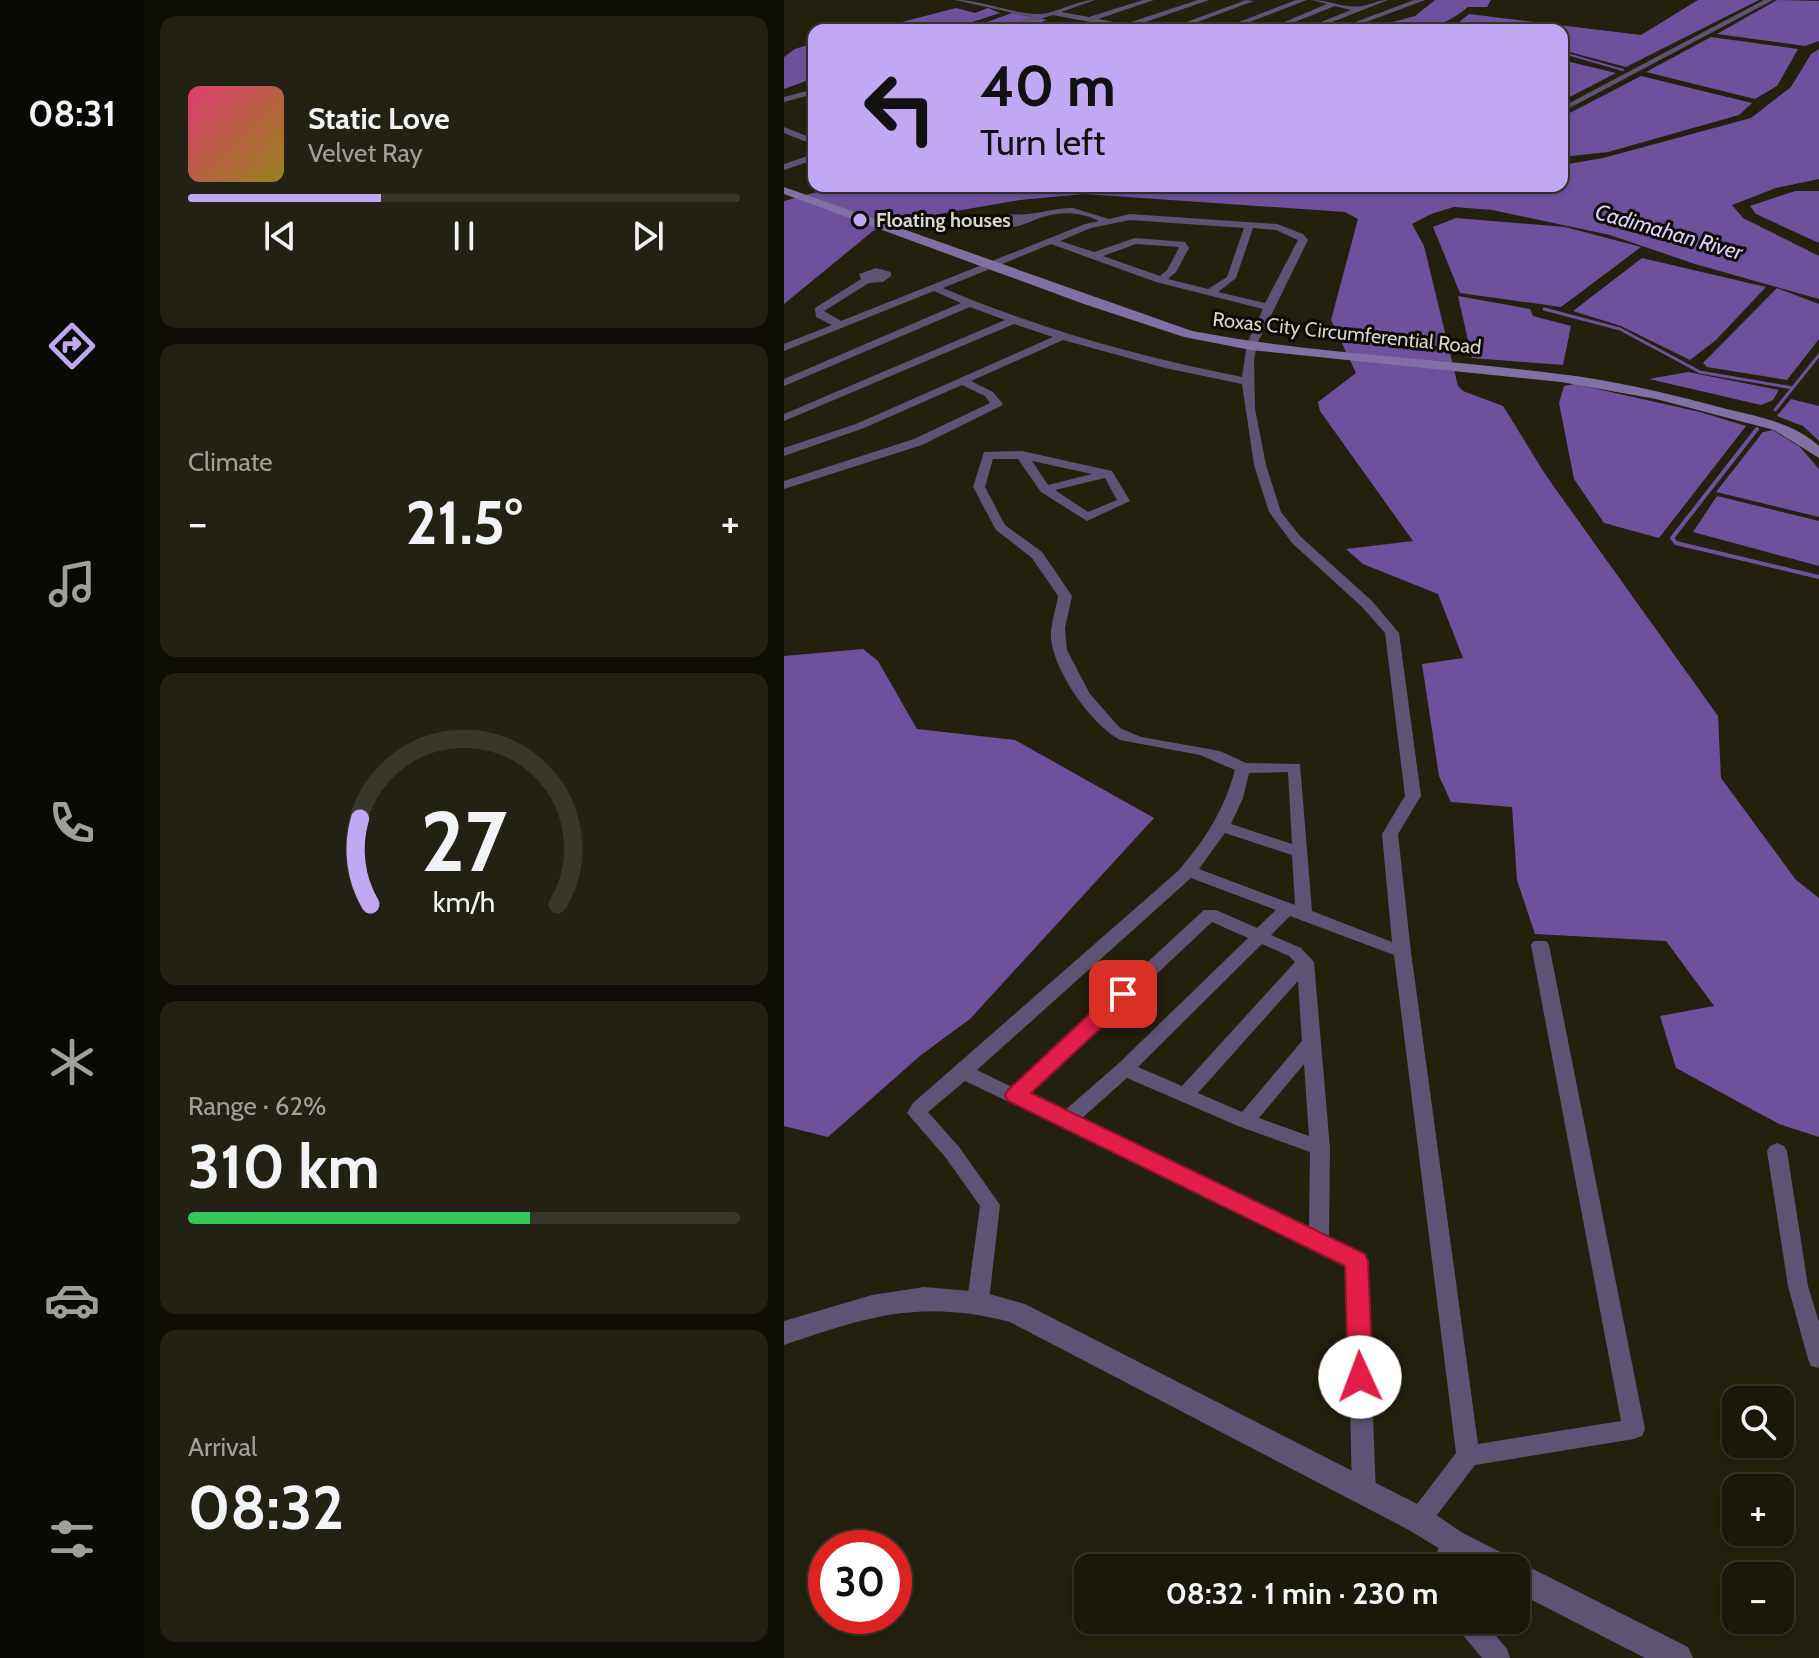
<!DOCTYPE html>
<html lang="en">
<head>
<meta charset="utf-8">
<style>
  :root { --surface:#1a180a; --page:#232113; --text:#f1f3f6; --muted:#9fa09c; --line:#38372b; --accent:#c1a8f3 }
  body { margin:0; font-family:Cabin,sans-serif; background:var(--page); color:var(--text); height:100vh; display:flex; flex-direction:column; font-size:30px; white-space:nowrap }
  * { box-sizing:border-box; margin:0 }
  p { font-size:26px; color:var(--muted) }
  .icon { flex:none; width:44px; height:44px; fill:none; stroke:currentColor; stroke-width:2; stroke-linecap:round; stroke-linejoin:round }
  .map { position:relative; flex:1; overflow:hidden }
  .drawer { display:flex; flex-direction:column; gap:16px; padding:16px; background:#0e0d06; width:640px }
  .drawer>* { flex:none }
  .hud { position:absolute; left:24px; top:24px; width:760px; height:168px; border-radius:16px; box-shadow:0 2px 6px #0004,0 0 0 2px var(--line); background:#c1a8f3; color:#111; overflow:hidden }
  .tools { position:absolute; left:938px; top:1386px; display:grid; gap:16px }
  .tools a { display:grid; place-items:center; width:72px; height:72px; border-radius:16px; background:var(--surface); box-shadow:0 2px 6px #0004,0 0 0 2px var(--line); font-size:40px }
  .speed { position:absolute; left:24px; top:1530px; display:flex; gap:16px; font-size:40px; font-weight:700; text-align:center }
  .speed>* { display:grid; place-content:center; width:104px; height:104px; border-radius:50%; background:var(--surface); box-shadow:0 2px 6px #0004,0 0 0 2px var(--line); line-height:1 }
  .speed .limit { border:12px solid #d22; background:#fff; color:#111 }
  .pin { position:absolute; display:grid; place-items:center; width:68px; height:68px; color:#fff; margin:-34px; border-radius:16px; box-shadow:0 4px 12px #0006 }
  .me { position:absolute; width:88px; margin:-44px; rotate:358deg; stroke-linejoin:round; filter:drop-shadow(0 0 6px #0008) }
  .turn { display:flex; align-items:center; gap:28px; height:168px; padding:0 40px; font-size:36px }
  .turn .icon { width:104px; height:104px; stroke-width:2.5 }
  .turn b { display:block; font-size:56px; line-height:68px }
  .big { font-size:60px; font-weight:700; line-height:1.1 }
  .drawer .widget { flex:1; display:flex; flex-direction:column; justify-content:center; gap:12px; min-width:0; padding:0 28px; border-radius:16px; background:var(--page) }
  .drawer .dial { align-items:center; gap:0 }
  .dial svg { height:208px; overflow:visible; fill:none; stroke:var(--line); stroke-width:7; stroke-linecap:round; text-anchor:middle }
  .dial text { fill:var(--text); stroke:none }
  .song { display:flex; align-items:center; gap:24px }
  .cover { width:96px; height:96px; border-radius:12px; background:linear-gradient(135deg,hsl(340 70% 55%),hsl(50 70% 35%)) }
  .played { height:8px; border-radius:4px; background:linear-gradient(90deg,var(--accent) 35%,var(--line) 35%) }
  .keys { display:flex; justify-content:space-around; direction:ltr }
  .heat { display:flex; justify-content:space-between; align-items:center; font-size:44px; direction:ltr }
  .charge { height:12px; border-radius:6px; background:linear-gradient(90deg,#34c759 62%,var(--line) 0) }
  .trip { position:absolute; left:290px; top:1554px; width:456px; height:80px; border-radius:16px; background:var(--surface); box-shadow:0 2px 6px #0004,0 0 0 2px var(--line); font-weight:700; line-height:80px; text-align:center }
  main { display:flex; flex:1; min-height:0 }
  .menu { display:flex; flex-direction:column; width:144px; justify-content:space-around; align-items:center; background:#0a0a04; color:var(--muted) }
  .menu .icon { width:56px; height:56px }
  .menu .on { color:var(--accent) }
  .menu b { font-size:36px; color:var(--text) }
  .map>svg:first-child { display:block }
</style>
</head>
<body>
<main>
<nav class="menu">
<b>08:31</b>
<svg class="icon on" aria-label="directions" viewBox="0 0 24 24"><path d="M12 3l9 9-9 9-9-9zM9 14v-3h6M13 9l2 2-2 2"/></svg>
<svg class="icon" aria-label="music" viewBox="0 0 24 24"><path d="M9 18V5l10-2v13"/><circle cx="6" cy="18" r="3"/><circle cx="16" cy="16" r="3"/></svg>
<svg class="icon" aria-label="phone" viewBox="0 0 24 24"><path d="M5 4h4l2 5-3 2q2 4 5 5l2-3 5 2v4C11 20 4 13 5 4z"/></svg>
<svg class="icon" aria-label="climate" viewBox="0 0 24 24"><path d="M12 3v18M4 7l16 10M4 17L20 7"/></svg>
<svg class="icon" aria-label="car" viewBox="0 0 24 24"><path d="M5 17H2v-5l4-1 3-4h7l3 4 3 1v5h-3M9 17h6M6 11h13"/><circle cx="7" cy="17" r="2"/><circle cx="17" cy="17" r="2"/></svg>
<svg class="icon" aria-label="filters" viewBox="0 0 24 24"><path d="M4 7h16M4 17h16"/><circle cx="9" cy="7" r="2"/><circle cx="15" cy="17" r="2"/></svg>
</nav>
<section class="drawer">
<div class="widget">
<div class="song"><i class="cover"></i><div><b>Static Love</b><p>Velvet Ray</p></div></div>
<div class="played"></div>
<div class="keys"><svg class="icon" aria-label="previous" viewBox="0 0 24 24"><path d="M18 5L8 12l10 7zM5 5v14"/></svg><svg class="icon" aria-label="pause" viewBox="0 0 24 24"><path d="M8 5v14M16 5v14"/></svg><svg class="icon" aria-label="next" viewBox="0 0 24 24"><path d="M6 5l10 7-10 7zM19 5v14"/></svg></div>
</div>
<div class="widget"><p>Climate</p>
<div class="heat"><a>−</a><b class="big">21.5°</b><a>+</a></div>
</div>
<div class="widget dial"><svg viewBox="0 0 100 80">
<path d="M14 69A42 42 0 1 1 86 69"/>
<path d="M14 69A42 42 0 0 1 10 36" stroke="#c1a8f3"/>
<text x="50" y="56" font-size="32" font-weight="700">27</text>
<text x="50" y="72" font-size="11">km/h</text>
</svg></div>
<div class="widget"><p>Range · 62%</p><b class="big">310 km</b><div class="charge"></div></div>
<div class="widget"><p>Arrival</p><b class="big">08:32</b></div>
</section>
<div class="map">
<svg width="1035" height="1658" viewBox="0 0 1035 1658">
  <rect width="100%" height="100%" fill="#23200e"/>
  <path fill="#6e519d" d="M 651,0 L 707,0 L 703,7 L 684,7 C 647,37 625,30 580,30 L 631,16 Z
    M 914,0 L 975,0 L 842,67 L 778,50 L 778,30 L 700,30 L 674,23 L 685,14 L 857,35 Z
    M 993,0 L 1035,1 L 1035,41 L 1021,46 L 933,34 Z
    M 172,8 L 191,13 L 204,8 L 216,13 L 164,30 L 87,30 Z
    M 228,13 L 263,20 L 236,30 L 180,30 Z
    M 927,37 L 1014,49 L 993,86 L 971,99 L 862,72 Z
    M 30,43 L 30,78 L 0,89 L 0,57 L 11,49 Z
    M 1035,49 L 1035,179 L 992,188 L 948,205 L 959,218 L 1035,256 L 1035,299 L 911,264 L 826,235 L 708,210 L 670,207 L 647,214 L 628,224 L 640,246 L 674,386 L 679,391 L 719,406 L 763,477 L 934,716 L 937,778 L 1012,880 L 1035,898 L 1035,1137 L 995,1124 L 892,1068 L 876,1016 L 930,1006 L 882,941 L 751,934 L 733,880 L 728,807 L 667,802 L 655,776 L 638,664 L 679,658 L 654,594 L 579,564 L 562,549 L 629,541 L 536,411 L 534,402 L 572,373 L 547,320 L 574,219 L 561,212 L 300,194 L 236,200 L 115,221 L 89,231 L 0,304 L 0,201 L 33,192 L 24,185 L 30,178 L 30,186 L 778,186 L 778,165 L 819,158 L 967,118 L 1007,87 L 1027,54 Z
    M 778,60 L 832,73 L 778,101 Z
    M 857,76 L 968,103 L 955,115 L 824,152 L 778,157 L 778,117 Z
    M 1011,191 L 1035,191 L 1035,243 L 972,214 L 966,206 Z
    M 672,218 L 781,227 L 857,247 L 777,307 L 676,293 L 649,227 Z
    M 858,258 L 982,287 L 932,340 L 906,360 L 837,326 L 789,311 Z
    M 993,288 L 1035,304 L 1035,339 L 1003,380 L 923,367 L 919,363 Z
    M 674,296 L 746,309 L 749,316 L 787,326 L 779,365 L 688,358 Z
    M 904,372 L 995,390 L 989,400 L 977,405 L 865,379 Z
    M 791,384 L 916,412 L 962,426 L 875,538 L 820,523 L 790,479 L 775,403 L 780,386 Z
    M 1007,399 L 1035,406 L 1035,441 L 1019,426 L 993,416 Z
    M 989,430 L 1016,447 L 1035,469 L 1035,517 L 932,492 L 979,432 Z
    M 933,496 L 1035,521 L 1035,566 L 909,532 Z
    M 79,649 L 94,661 L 133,729 L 231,740 L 370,818 L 186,1019 L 137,1055 L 44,1137 L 0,1126 L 0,656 Z"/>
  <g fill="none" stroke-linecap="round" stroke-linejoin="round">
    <path stroke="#6e519d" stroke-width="2" d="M 783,54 L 839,70"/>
    <path stroke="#6e519d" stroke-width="3" d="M 760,309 L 836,329 L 916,372 L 1009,388
      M 991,410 L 1035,355"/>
    <path stroke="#6e519d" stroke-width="4" d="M 973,429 L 888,538 L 892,543 L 1035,577"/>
    <path fill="#5e5374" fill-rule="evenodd" d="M 171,0 C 200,0 227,14 254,14 C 273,14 291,0 311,0 L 277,12 L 305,17 L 359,0 L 370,0 L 314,19 L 341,24 L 414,0 L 425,0 L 350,26 L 363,30 L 348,30 L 269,15 L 222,30 L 211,30 L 248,17 Z
      M 462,0 L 470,1 L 392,30 L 381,30 Z
      M 512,0 L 523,0 L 445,30 L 434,30 Z
      M 528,0 C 544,0 562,9 577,6 C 586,5 593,0 604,0 L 528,30 L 517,30 L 567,10 L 551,6 L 491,30 L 481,30 L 543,4 Z
      M 630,0 L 641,0 L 561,30 L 550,30 Z
      M 980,0 L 989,0 L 778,112 L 778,107 Z
      M 30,89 L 30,94 L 0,102 L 0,97 Z
      M 0,127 L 30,139 L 30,145 L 0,133 Z
      M 30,154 L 30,160 L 0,170 L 0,164 Z
      M 289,208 L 325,219 L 346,214 L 493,224 L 519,234 L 524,240 L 473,344 L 470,360 L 471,409 L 482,465 L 497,512 L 517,537 L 588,601 L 615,633 L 637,796 L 614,834 L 627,952 L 694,1444 L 837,1421 L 747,945 L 750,941 L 762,941 L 765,945 L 861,1429 L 858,1436 L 850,1439 L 691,1465 L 643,1528 L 635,1531 L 627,1528 L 623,1520 L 627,1512 L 672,1453 L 610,955 L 506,916 L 487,935 L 517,948 L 530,962 L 546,1148 L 545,1236 L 580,1255 L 583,1261 L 592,1494 L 588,1502 L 580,1505 L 572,1502 L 568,1494 L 563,1265 L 528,1246 L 181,1081 L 144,1112 L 176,1148 L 216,1205 L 205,1301 L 201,1307 L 194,1310 L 187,1307 L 183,1301 L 196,1206 L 162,1158 L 123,1113 L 129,1103 L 394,871 C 422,839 440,810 451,770 L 416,755 L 336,740 C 307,724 271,673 267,639 C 266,625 272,610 274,596 L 248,558 L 212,530 L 189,487 L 200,452 L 238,451 L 328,471 L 346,501 L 303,521 L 257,492 L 234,459 L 209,459 L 201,487 L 221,525 L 258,552 L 288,596 L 281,628 L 283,650 L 306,694 L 336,728 L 357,737 L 436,751 L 462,763 L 516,764 L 528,911 L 608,942 L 598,834 L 621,796 L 601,633 L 578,607 L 508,543 L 485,512 L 470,465 L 458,384 L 381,368 L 279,340 L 187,381 L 209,392 L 219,404 L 217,406 L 138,445 L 0,489 L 0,481 L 130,439 L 206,403 L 201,396 L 178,385 L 80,428 L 0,456 L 0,448 L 72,424 L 269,337 L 230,324 L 0,421 L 0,414 L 221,320 L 186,307 L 0,386 L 0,379 L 177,303 L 150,291 L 0,351 L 0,344 L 48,325 L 32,317 L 31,308 L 77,279 L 75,274 L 92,268 L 107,272 L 107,276 L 99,282 L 85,283 L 40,311 L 57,321 L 301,224 L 315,221 C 298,212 277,211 259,217 C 242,222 230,233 212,223 L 225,214 C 247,217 267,208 289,208 ZM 346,220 L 460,228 L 443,277 L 424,289 L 384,279 L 392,272 L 405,248 L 401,242 L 351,238 L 310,252 L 276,241 L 307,228 ZM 469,228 L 492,230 L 514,240 L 481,303 L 434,292 L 452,278 ZM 267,244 L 372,282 L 479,309 L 463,344 L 458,377 C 355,357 256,329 159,288 ZM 352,244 L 394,247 L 395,248 L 383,270 L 376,276 L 319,256 ZM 248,461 L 308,474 L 264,485 ZM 321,478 L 333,500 L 304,512 L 271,490 ZM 504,772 L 508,844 L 447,824 L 459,798 L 465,773 ZM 441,833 L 508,855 L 511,905 L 415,869 ZM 407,878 L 492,910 L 473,928 L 432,910 L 420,910 L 228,1087 L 193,1070 ZM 428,922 L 464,938 L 334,1064 L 280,1111 L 244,1095 ZM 478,944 L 505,956 L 511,962 L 398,1086 L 354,1067 ZM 514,981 L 518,1041 L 458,1112 L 414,1093 ZM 520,1064 L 525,1136 L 475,1118 ZM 343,1078 L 454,1126 L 526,1152 L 525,1226 L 297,1119 Z
      M 993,1143 L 1000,1146 L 1003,1151 L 1024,1286 L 1035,1322 L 1035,1368 L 1027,1366 L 1024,1359 L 1004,1286 L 983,1151 L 986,1146 Z
      M 667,1531 L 675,1534 L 679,1542 L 672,1568 L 648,1568 L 659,1534 Z
      M 671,1620 L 699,1620 L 723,1649 L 726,1658 L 698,1658 L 674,1629 Z"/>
    <path fill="#5e5374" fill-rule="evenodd" d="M 140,1287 L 198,1292 L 241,1304 L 645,1510 L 677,1532 L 728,1558 L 730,1562 L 743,1566 L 904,1647 L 909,1658 L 861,1658 L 732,1592 L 732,1568 L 687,1568 L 625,1530 L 226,1322 C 137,1299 85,1316 0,1345 L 0,1321 L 88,1295 Z"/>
    <path fill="#8170a4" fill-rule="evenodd" d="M 0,187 L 408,331 C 529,354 653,358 775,374 C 829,380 882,393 935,407 C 969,416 1008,421 1035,446 L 1035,458 L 990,430 L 872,399 L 777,382 L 467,350 L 400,337 L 300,304 L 0,194 Z"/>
  </g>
  <path fill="#e11d48" stroke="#92132f" stroke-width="2" d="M 339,987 L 347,989 L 350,994 L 347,1000 L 247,1093 L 581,1254 L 584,1261 L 589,1377 L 585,1385 L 576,1388 L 568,1385 L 564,1377 L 561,1266 L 224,1101 L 221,1095 L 224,1090 L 332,989 Z"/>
  <circle fill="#c1a8f3" stroke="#0b0a04" stroke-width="3" cx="76" cy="220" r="8"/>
  <g text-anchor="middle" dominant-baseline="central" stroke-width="6" stroke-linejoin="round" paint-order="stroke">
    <g font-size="20" font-weight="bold" fill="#d7d6ca" stroke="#0b0a04" text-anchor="start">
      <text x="92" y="220">Floating houses</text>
    </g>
    <g font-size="20" fill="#d7d6ca" stroke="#0b0a04">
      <text transform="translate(563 333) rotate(6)">Roxas City Circumferential Road</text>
    </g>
    <g font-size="22" font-style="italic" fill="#ddcffa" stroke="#0b0a04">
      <text transform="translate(885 232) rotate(16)">Cadimahan River</text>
    </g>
  </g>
</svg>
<div class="tools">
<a><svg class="icon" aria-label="search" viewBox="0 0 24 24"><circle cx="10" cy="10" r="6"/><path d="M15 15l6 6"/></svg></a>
<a>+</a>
<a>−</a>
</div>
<div class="speed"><div class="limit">30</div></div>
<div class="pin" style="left:339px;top:994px;background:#d93025"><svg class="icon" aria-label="arrive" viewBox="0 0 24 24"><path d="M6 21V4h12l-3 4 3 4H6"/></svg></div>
<svg class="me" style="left:576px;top:1377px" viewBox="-20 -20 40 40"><circle r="19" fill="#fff"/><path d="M0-13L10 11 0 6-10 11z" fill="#e11d48"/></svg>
<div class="trip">08:32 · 1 min · 230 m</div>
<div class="hud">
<div class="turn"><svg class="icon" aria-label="left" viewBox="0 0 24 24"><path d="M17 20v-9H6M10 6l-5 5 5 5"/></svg><div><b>40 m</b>Turn left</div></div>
</div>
</div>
</main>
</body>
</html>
